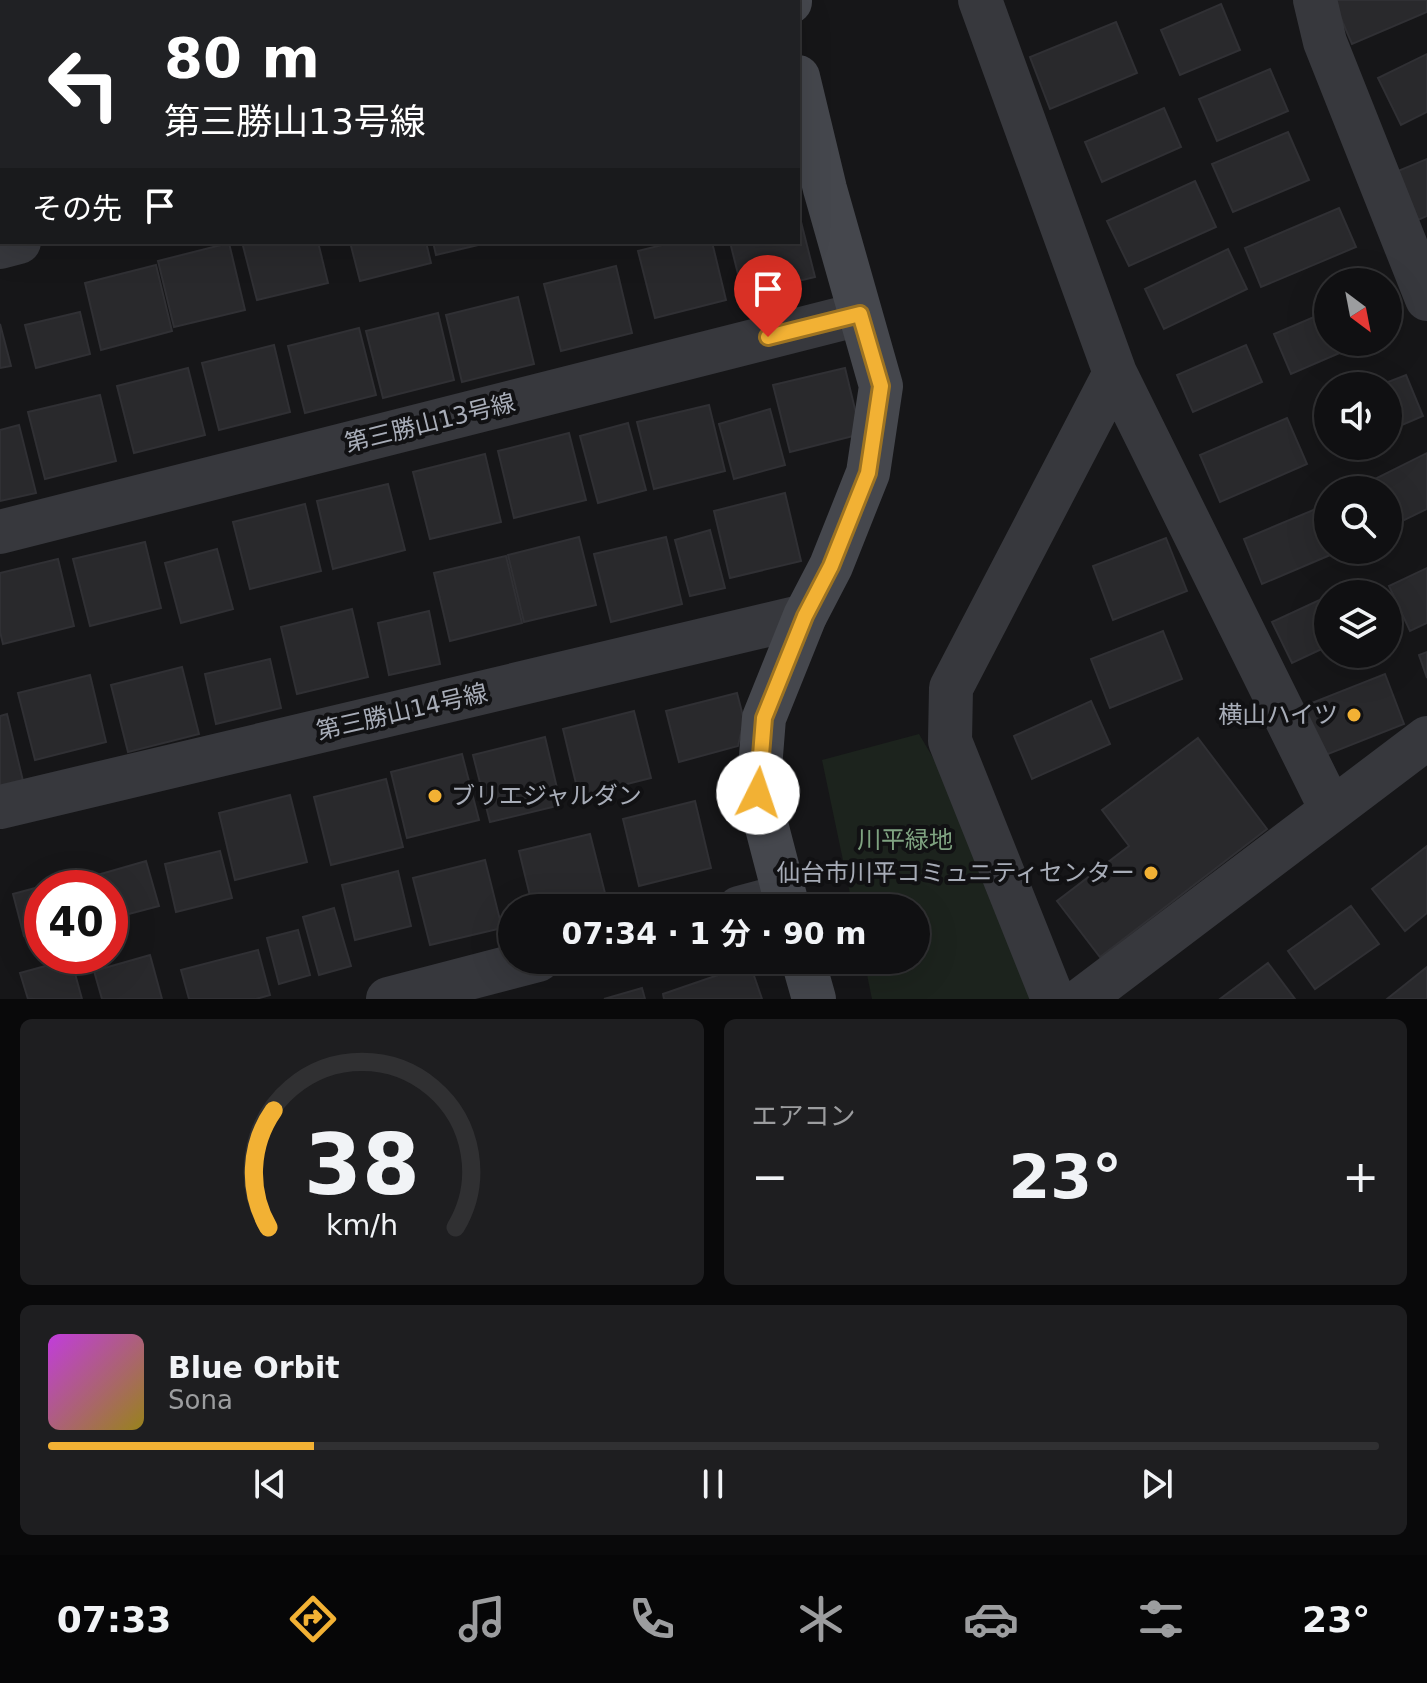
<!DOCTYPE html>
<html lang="ja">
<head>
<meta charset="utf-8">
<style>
  :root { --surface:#101012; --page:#1e1e20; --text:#f1f3f6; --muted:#9c9d9f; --line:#303032; --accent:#f2b134 }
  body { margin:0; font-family:"DejaVu Sans","Noto Sans JP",sans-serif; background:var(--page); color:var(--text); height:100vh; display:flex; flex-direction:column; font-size:30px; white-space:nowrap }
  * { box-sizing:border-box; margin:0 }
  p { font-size:26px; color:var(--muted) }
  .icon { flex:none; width:44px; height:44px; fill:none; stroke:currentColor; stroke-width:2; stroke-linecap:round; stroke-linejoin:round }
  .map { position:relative; height:999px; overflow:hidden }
  .sheet { display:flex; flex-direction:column; gap:20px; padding:20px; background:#09090a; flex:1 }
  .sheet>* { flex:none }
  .banner { position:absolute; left:0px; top:0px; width:800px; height:244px; box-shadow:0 8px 32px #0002,0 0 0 2px var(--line); background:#202124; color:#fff; overflow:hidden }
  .needle { width:52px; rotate:148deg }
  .buttons { position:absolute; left:1314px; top:268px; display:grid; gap:16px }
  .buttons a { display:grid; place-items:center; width:88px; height:88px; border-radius:50%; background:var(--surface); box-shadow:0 8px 32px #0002,0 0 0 2px var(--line); font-size:40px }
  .speed { position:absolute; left:24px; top:870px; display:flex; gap:16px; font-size:40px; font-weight:700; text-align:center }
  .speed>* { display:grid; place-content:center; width:104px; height:104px; border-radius:50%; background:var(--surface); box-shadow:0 8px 32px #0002,0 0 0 2px var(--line); line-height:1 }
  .speed .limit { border:12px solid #d22; background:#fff; color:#111 }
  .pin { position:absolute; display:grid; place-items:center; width:68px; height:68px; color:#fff; margin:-82px -34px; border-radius:50% 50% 50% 0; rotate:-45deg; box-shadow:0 0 8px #0007 }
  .pin .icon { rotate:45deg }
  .me { position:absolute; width:88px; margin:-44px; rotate:4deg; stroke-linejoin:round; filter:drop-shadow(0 0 6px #0008) }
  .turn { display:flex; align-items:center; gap:28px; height:168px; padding:0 32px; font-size:36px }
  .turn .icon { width:104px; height:104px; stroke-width:2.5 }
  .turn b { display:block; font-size:56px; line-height:68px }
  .then { display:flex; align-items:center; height:76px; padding:0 32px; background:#0003; gap:16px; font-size:30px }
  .big { font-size:60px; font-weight:700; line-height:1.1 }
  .sheet .widget { flex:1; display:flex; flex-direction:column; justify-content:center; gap:12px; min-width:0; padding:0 28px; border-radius:12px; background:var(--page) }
  .sheet .dial { align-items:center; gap:0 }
  .dial svg { height:208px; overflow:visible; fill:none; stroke:var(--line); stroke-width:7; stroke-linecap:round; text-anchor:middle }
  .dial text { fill:var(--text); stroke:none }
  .song { display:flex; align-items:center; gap:24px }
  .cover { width:96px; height:96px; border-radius:12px; background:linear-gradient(135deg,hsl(290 70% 55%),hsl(50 70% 35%)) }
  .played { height:8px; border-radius:4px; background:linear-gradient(90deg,var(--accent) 20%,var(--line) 20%) }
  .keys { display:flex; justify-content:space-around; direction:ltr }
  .heat { display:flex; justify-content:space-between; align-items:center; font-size:44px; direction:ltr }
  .sheet .tiles { flex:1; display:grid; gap:20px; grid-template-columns:1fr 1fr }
  .widget:last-child { grid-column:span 2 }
  .trip { position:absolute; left:498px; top:894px; width:432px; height:80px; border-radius:40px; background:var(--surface); box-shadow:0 8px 32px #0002,0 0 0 2px var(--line); font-weight:700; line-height:80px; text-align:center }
  .menu { display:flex; height:128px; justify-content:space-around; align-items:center; background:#060607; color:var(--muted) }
  .menu .icon { width:56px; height:56px }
  .menu .active { color:var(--accent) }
  .menu b { font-size:36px; color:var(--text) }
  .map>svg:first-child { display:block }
</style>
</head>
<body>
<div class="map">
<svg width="1427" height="999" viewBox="0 0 1427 999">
  <rect width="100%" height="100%" fill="#161618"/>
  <path fill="#1c231d" d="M 919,734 L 945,778 L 1031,999 L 872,999 L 864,960 L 916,960 L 916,908 L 853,908 L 822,760 Z"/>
  <path fill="#29292c" stroke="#303034" stroke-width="2" d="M 31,0 L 93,0 L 93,2 L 22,2 Z
    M 105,0 L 181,0 L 182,2 L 106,2 Z
    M 194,0 L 270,0 L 270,2 L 195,2 Z
    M 575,0 L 650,0 L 651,2 L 575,2 Z
    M 662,0 L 737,0 L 738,2 L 662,2 Z
    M 1337,0 L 1427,0 L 1427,12 L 1352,44 L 1334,2 Z
    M 2,2 L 2,73 L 0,74 L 0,3 Z
    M 1221,4 L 1240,50 L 1180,75 L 1161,30 Z
    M 1116,22 L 1137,73 L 1050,109 L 1030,57 Z
    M 1427,54 L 1427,112 L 1401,125 L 1378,78 Z
    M 1270,69 L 1288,111 L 1217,141 L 1199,99 Z
    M 1164,108 L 1181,147 L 1102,182 L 1085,142 Z
    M 2,124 L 2,195 L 0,196 L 0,125 Z
    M 1288,132 L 1309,180 L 1233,212 L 1212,164 Z
    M 1427,159 L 1427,216 L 1418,220 L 1398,171 Z
    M 1195,181 L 1216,227 L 1129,266 L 1107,221 Z
    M 1339,208 L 1356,247 L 1261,287 L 1245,248 Z
    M 798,210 L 815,277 L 743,294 L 730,242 L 798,242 Z
    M 242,242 L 318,242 L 328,283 L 257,300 Z
    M 350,242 L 426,242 L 431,263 L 360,281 Z
    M 433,242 L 491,242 L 436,255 Z
    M 674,242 L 712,242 L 726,300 L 655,318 L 638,251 Z
    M 229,243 L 245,310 L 174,327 L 158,261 Z
    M 1228,249 L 1247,289 L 1164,329 L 1145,289 Z
    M 156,265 L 172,331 L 101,350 L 85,283 Z
    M 616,266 L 632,333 L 561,351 L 544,284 Z
    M 518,297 L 534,364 L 462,382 L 446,315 Z
    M 1328,311 L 1328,342 L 1365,342 L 1291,374 L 1274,334 Z
    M 80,312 L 90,354 L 36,368 L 25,325 Z
    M 438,313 L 454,380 L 383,398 L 366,331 Z
    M 0,324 L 11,366 L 0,368 Z
    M 359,328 L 376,395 L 305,413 L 288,346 Z
    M 274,345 L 290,412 L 219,430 L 202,363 Z
    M 1246,345 L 1262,382 L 1193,412 L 1177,375 Z
    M 188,368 L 205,435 L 134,453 L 117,386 Z
    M 845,368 L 861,434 L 790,452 L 773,385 Z
    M 1406,375 L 1423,416 L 1388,431 L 1388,386 L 1378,386 Z
    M 100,395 L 116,461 L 45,479 L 28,412 Z
    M 709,405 L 725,471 L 654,489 L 637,422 Z
    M 1328,407 L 1328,443 L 1315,412 Z
    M 770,409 L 785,465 L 734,479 L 719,424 Z
    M 1287,418 L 1307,464 L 1220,502 L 1200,455 Z
    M 628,423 L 646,490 L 598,503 L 580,436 Z
    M 19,425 L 36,493 L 0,501 L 0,430 Z
    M 569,433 L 586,500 L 514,518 L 498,451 Z
    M 1427,453 L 1427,509 L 1388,528 L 1388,490 L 1353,490 Z
    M 485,454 L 501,522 L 430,539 L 413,472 Z
    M 388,484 L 405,550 L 333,569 L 317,501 Z
    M 785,493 L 801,561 L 730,578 L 714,511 Z
    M 305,504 L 321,571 L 250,589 L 233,522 Z
    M 1323,506 L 1328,517 L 1328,550 L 1342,550 L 1262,584 L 1244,539 Z
    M 710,530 L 725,588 L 690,596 L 675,540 Z
    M 579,537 L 596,605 L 524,622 L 508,555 Z
    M 666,537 L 682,604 L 611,622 L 594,554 Z
    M 1166,538 L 1187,591 L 1113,620 L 1093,566 Z
    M 145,542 L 161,608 L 90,626 L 73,559 Z
    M 217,549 L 233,609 L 181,623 L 165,563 Z
    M 506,556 L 522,623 L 450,641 L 434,573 Z
    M 58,559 L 74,626 L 3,644 L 0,632 L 0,573 Z
    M 1427,568 L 1427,623 L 1410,631 L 1389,586 Z
    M 1328,596 L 1328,646 L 1292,663 L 1272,622 Z
    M 352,609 L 368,677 L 297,694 L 281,627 Z
    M 429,611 L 440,664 L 389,675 L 378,623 Z
    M 1163,631 L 1182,679 L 1110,708 L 1091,659 Z
    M 1427,652 L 1427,678 L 1419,655 Z
    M 270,659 L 281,708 L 216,724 L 205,674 Z
    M 182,667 L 199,734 L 128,752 L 111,685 Z
    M 1385,674 L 1404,724 L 1323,756 L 1304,706 Z
    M 90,675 L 106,742 L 35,760 L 18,693 Z
    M 737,693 L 744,720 L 738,746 L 679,762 L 666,711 Z
    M 1091,701 L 1110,744 L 1032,779 L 1014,736 Z
    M 634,711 L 651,778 L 579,796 L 563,729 Z
    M 7,714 L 23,781 L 0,787 L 0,716 Z
    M 545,737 L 561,805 L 490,822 L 473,755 Z
    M 1198,738 L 1267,829 L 1100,957 L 1057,901 L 1129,846 L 1102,810 Z
    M 462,754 L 479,820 L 407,838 L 391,772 Z
    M 386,779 L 403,847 L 331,865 L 314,797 Z
    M 290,795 L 307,862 L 235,880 L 219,813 Z
    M 695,801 L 711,868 L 639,886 L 623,819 Z
    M 590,834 L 607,901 L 578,908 L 533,908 L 519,851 Z
    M 1427,846 L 1427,913 L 1405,931 L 1372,889 Z
    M 220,851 L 232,898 L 176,912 L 165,864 Z
    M 485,860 L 502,928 L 430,945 L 413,878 Z
    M 146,861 L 159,906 L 110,919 L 110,888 L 82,888 L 80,880 Z
    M 398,871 L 411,926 L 355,940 L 342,885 Z
    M 65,880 L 67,888 L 42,888 L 42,931 L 24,936 L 13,894 Z
    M 1351,906 L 1379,944 L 1315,989 L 1288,951 Z
    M 334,908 L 351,966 L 319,975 L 303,917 Z
    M 298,930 L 310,975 L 279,984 L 267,938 Z
    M 258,950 L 270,995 L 256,999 L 189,999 L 181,970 Z
    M 150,955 L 162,999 L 102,999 L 94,971 Z
    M 71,959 L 82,999 L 28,999 L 20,973 Z
    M 1268,963 L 1295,999 L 1220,999 Z
    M 750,964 L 762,999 L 664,999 L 663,994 Z
    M 1427,967 L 1427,999 L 1387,999 Z
    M 642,988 L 645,999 L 604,999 Z"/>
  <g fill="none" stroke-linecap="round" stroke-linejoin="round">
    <path stroke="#37383d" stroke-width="44" d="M 980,0 L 1115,373 L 951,688 L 950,741 L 1053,999
      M 1315,0 L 1325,42 L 1427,299
      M 0,247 L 19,242
      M 1115,373 L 1331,809
      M 0,532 L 860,314
      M 0,807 L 805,616
      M 739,908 L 784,896
      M 388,999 L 538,960
      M 1082,999 L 1427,738"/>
    <path stroke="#45474d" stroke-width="44" d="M 790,0 L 790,2
      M 788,908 L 758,793 L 764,718 L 805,616 L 831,566 L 868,473 L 881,386 L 825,189 L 798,77
      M 803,960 L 814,999"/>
  </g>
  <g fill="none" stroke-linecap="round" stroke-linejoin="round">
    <defs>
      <path id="route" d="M 758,793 L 764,718 L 805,616 L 831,566 L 868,473 L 881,386 L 860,314 L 768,337"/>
    </defs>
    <use href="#route" stroke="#9d7322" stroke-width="20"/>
    <use href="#route" stroke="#f2b134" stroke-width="14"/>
  </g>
  <g fill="#f2b134" stroke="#111113" stroke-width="3">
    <circle cx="1354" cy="715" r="8"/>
    <circle cx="435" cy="796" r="8"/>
    <circle cx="1151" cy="873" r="8"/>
  </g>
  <g text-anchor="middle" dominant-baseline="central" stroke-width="8" stroke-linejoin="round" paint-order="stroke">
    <g font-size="24" fill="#a8adb8" stroke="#111113">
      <text transform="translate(430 423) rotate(-14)">第三勝山13号線</text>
      <text transform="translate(402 712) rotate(-13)">第三勝山14号線</text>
    </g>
    <g font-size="24" fill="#a8adb8" stroke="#111113" text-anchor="end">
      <text x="1338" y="715">横山ハイツ</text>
      <text x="451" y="796" text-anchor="start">ブリエジャルダン</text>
      <text x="1135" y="873">仙台市川平コミュニティセンター</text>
    </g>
    <g font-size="24" fill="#7fa381" stroke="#111113">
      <text x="905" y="840">川平緑地</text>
    </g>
  </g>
</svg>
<div class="buttons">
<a><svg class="needle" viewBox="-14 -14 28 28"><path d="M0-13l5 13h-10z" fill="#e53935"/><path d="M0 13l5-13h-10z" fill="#9c9d9f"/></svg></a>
<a><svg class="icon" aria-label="sound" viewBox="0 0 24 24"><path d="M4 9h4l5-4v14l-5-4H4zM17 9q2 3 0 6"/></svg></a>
<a><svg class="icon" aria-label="search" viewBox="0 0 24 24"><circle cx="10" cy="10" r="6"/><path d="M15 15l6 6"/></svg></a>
<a><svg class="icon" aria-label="layers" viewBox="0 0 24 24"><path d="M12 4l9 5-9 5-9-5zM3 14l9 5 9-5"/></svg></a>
</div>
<div class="speed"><div class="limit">40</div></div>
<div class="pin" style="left:768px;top:337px;background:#d93025"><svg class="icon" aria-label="arrive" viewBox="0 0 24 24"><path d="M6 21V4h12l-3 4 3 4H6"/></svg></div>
<svg class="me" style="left:758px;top:793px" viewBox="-20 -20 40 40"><circle r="19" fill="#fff"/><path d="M0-13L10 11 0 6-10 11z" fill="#f2b134"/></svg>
<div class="trip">07:34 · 1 分 · 90 m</div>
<div class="banner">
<div class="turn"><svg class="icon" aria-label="left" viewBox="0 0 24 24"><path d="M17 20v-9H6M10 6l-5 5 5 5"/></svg><div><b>80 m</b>第三勝山13号線</div></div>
<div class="then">その先<svg class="icon" aria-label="arrive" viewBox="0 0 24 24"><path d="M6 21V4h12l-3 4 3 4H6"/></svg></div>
</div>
</div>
<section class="sheet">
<div class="tiles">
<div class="widget dial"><svg viewBox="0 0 100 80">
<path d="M14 69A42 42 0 1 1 86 69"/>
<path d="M14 69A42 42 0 0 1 16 24" stroke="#f2b134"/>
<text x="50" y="56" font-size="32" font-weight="700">38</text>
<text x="50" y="72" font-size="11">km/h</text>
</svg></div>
<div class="widget"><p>エアコン</p>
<div class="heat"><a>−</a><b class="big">23°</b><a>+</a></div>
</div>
<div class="widget">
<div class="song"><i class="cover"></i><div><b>Blue Orbit</b><p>Sona</p></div></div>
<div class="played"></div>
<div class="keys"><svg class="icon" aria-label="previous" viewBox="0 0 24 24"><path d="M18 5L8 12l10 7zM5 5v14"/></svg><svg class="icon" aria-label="pause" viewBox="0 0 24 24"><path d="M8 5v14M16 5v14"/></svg><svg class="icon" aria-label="next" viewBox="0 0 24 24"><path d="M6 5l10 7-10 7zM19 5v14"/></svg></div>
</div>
</div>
</section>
<nav class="menu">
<b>07:33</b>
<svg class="icon active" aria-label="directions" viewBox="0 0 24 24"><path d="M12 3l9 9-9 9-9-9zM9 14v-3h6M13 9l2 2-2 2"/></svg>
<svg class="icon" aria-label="music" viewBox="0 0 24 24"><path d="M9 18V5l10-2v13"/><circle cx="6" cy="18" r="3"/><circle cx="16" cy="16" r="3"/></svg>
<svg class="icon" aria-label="phone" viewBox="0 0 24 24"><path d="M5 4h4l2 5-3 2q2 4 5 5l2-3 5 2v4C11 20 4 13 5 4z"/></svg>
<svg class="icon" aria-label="climate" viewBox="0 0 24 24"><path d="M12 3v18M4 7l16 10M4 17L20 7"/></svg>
<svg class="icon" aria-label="car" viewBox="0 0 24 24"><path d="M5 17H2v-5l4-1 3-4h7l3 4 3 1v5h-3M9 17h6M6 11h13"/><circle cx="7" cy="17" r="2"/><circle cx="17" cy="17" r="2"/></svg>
<svg class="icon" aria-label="filters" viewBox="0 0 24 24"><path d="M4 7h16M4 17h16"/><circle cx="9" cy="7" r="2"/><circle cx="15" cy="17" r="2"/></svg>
<b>23°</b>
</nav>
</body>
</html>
